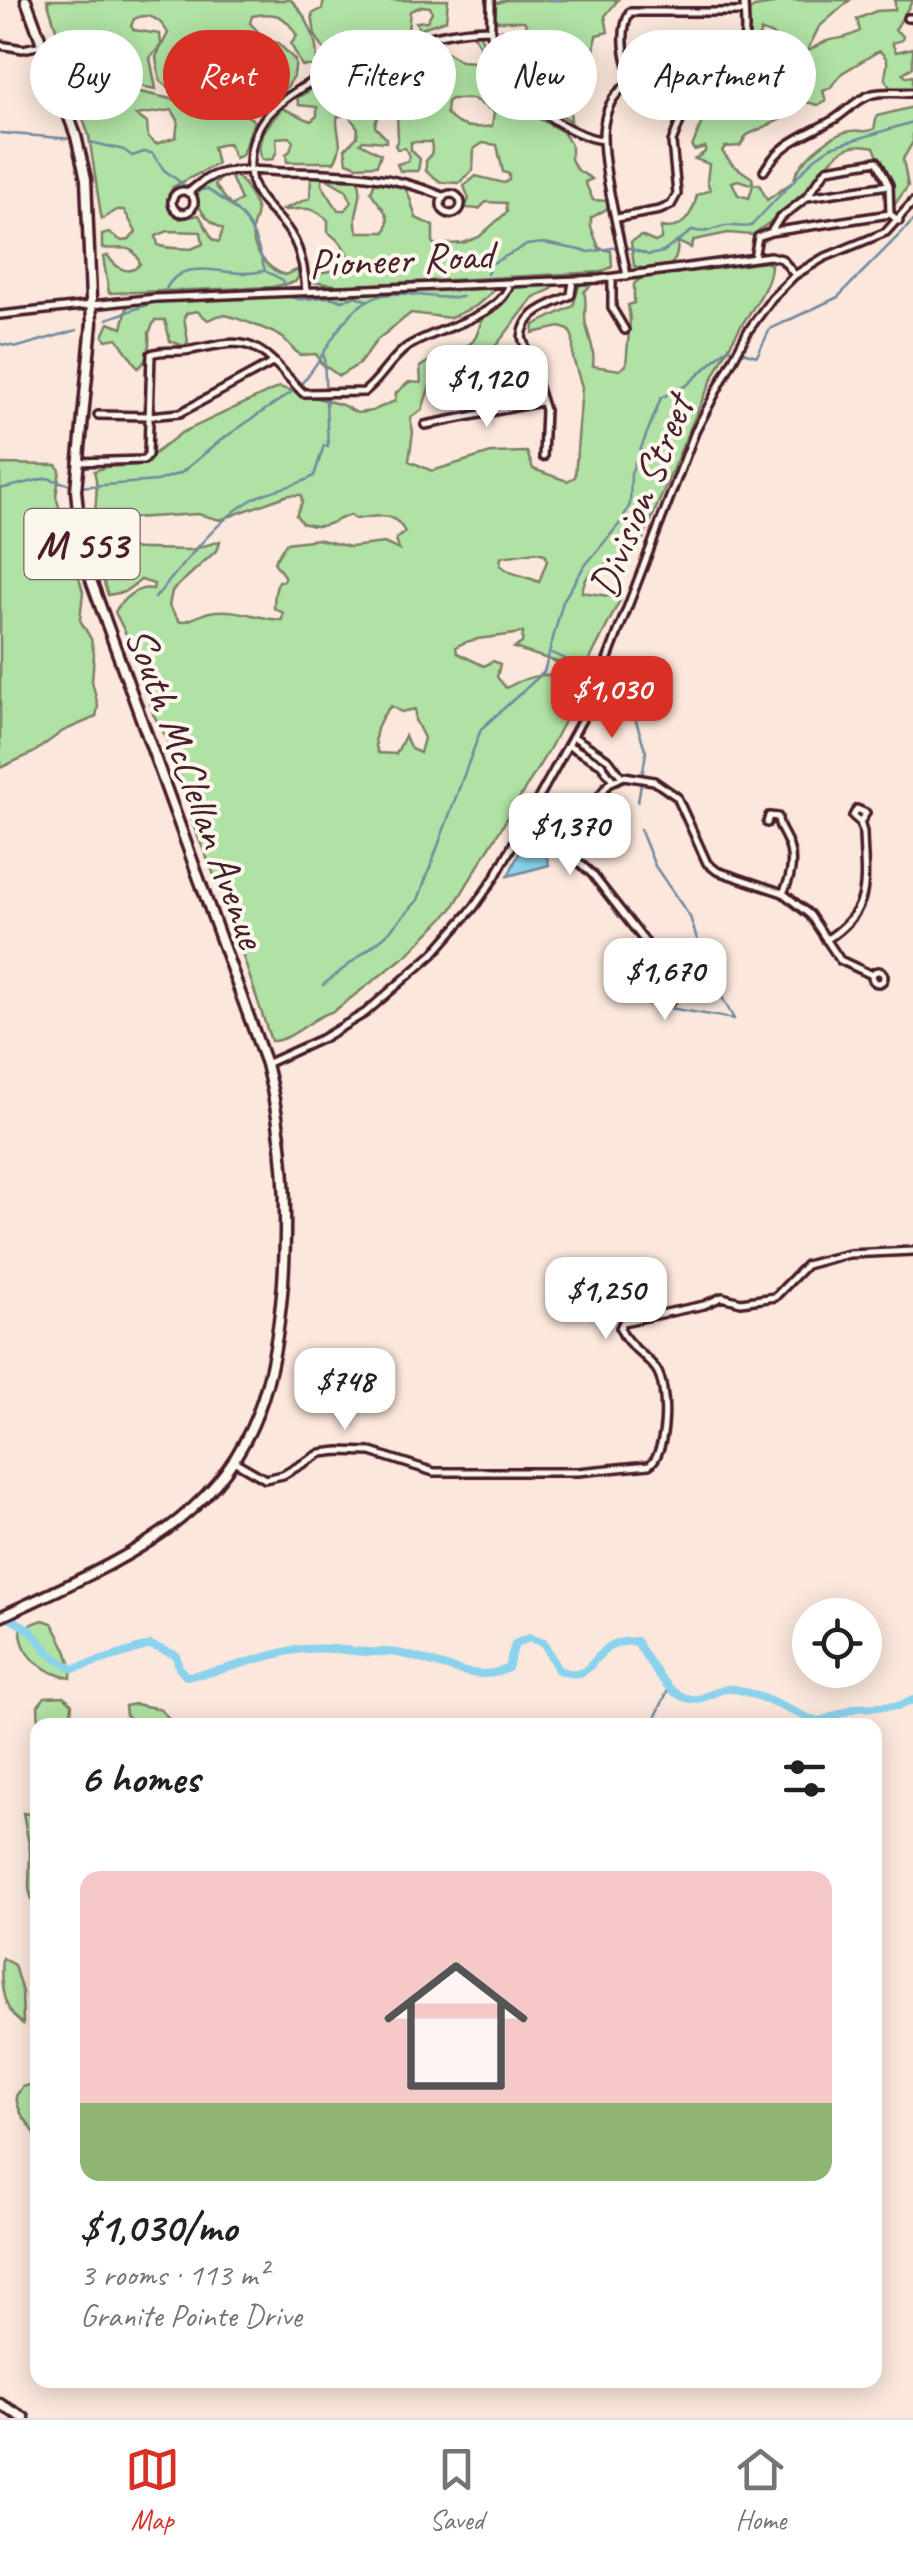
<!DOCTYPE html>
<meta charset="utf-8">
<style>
body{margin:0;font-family:Caveat,sans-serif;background:#f2f2f2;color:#202124;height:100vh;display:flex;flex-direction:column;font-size:38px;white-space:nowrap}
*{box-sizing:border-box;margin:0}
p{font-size:32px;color:#757577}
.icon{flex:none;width:55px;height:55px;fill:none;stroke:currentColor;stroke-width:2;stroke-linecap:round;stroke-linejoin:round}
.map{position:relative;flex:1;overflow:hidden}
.panel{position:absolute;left:30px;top:1718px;width:852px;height:670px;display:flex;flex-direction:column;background:#fff;border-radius:20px;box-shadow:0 5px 25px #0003}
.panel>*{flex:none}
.hud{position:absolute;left:30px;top:30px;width:855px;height:90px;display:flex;gap:20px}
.tools{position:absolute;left:792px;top:1598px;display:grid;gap:20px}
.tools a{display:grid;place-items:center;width:90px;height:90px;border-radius:50%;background:#fff;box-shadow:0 5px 25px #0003;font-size:50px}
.price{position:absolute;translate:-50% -85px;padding:0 22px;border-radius:20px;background:#fff;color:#222;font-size:32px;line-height:65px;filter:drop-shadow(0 2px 5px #0008)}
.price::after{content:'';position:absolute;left:50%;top:60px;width:30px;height:22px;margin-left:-15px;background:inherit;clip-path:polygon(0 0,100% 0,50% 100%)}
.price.selected{background:#d93025;color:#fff}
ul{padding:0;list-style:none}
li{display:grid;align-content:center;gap:20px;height:530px;padding:0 50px}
li span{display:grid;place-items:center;height:310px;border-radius:20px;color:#555}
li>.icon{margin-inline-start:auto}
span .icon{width:180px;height:180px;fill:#fffc;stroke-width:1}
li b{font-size:42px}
h2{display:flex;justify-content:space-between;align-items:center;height:120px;padding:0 50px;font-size:42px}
.chip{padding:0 35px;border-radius:45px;background:#fff;box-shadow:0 5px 25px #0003;font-size:35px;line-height:90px}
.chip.selected{background:#d93025;color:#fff}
.tabs{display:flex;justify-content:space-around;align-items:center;height:140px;border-top:2px solid #e0e0e0;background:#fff;font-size:28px;color:#757577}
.tabs a{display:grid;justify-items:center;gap:5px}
.tabs .selected{color:#d93025}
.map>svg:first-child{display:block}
.green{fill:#afe2a3;stroke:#7c8067;stroke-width:2.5;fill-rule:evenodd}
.water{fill:#8bd2ed;stroke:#718a9f;stroke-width:2.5}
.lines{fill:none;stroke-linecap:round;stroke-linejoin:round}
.stream{stroke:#718a9f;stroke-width:2.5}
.river{stroke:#8bd2ed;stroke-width:8}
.minor-casing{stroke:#4a1f2b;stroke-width:12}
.major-casing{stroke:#4a1f2b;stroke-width:15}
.minor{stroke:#fbf7ec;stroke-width:5}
.major{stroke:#fbf7ec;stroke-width:8}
.labels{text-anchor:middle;stroke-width:8;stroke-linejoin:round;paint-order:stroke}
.shield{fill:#fbf7ec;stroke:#7f6065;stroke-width:2.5}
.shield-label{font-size:40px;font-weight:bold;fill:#4a1f2b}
.street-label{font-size:42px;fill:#4a1f2b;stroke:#fbf7ec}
</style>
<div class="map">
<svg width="913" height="2418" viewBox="0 0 913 2418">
<rect width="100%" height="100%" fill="#fbe7db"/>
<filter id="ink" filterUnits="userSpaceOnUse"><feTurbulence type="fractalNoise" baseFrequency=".01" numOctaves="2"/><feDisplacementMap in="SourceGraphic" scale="20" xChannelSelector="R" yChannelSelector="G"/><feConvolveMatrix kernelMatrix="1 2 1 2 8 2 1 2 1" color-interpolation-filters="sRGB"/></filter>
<g filter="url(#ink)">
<path class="green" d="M47 0H291C307 16 320 42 316 66H302L291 44 297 36C286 15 275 11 252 16L250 23 267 41 278 43 295 60C298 84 277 99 255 106 240 110 219 101 205 99L198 93 206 86 250 85 252 74 249 63C228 55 223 81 201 82L200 72 187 62 182 66V88L173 90 160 81 156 57 168 33C161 20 149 11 134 19L131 26 134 30 160 34 161 45 150 58 156 89 77 76 70 73Z
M324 0H448L446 20 419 29 416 22 427 21 432 12 430 7 422 6 410 11 408 31 364 45 324 50 315 35 312 14 322 9Z
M506 0H618L605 16 608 32 596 35 593 60 595 68 584 79 580 94 584 101 570 107 571 121C538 103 497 72 499 31L502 29 516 42 522 43 526 24 524 21H495L494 4Z
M776 0H850L819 27 807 51C791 53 778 33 761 31L756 43 761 50 759 56 744 57 749 39 747 13 754 7 773 4Z
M895 0H913L895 30 903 36 902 40 892 43 896 52 913 48V67L903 73 906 77 913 76V87L890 88 885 78C886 66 892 60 879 51L842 73 830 88 823 91 826 101 818 105 806 102 784 118 747 135 740 146 725 147 722 151 732 164 752 178 753 182 750 184 738 180 732 182 738 195 749 198 753 185 759 184 767 200 794 181C796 163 831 133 851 131 861 129 864 134 874 129L877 116 913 107V142L903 159 908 186 895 204 891 201V188L874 147C834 136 826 175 801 195 786 209 769 224 752 235L728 233 694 240 691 248 678 242C677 247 678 254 675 259 669 272 644 270 634 266L631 242 641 236 655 242 661 239V227C682 232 693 214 697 195L710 190 707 181 709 164 695 159 705 152V147L694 150 692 147 703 119 692 117 686 101 689 84 693 87 694 98H706L710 107 714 101 738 98 747 86 754 90C768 89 776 79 787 73L788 60C804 56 815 45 827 41 842 37 843 40 860 31L857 19 876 11 895 10Z
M479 32 498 80 536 117 563 132 571 145V159L576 169 592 179 585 182 593 200 607 201 608 208 591 218V227L599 248 611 251 612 267 601 272 342 286 312 282V274L342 269 349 256 341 243 328 232V220C308 203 303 210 282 210L310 198 311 177 322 175V185L338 210H345L352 202 346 190 327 179 358 180C366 198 350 215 358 232H385C394 213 379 207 371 192L375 181C411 180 407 192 416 218L433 226V243L435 245 463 243 479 237 507 212 506 203 486 202 479 209 465 208 469 199 464 186 476 176 504 183 509 180V174L503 172 497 145 483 143 474 149 473 170 459 183 441 182 426 171V161C432 155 433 151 431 142H411V150L420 159 418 171H400L397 164 408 161 409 156 405 148 397 149 395 145 398 140 397 112C385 109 375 115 375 127L386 138V142L363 140 360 143 381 154 377 165 357 166 347 162 345 149 357 137 358 128 348 115 338 116 337 120C337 137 345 144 334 162H287L286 154 290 151 293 141 289 137 276 138 277 151 273 159 262 160C253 139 269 124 282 108L311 121 317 116V107L299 105 297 98 343 71 351 77 359 99 376 95V88L369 84 360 68 362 64 397 51 402 50 404 53 394 70 398 80 409 77C414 65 406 57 410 45L418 43 421 47 418 69 423 76 436 72 438 66 431 54 440 48 461 61 474 62 479 59V44L472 33ZM451 99H473L494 112 492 126C473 129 458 128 446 113L447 102Z
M81 79 248 116 254 121 242 155 235 158 228 143 213 147 217 164 173 187 167 199 180 219 199 215 213 240 219 242 223 229C199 216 183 191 217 176L220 179 215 185 231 206 241 200 231 177 234 175C242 178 253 198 256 208 259 216 252 223 252 232 253 251 267 269 285 275L297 270 299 276 295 282 272 287 109 293 103 257 108 256C116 268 129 277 140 264 134 241 119 251 102 248V235L109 233 122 241 129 240 136 232 124 210H117L102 219 101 215 89 136 73 90V86ZM172 110 178 120 176 137 156 144 148 137 147 123 136 115ZM168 231 201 232 203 244 191 249C179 247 169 250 158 245L156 236Z
M765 262 771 264C771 286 753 307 741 326 699 395 674 472 640 545L632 555H624C606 567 586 565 582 592L621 598 584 671 514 648 522 643 523 632C503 638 471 636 456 647L457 653 484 666 493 661 500 664 497 677 506 688C532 673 550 673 580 677L584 683 550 748 452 909 408 954 334 1011C310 1017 295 1040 271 1041L223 896 193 825 190 804 165 735 153 714 141 664 115 612C123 598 137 586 153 589L154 584 141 580 124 592 108 595 99 567 101 551 106 548 191 550 220 541 218 549 172 591 169 606 180 622C192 621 200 614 210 612 235 607 258 619 282 620L283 613 274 608C274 600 275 588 279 581H284V576L274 562 286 543 318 539 350 547 384 543 399 550 396 539 405 532C393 509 376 517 355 519L350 515C332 521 325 531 302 523L296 515 302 502 301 495H288L220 520 198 514 133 518 127 535 118 530 104 534 98 531C91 504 101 494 94 471L106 467 140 465 181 433 279 387 342 405 357 413 372 411 395 401 396 393 409 382 421 383 420 367C436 355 456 353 471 343 480 336 478 323 485 315 494 304 503 303 513 288L552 283V289L534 297 494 348 430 385 422 410 410 418 413 432 409 461 432 471 491 453 527 452 533 469 567 481 575 477 582 387 573 358V338L569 330 560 327 533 333 534 325 573 306 579 286 588 281 591 285 584 292C588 304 583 313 586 325 590 340 595 351 593 366L620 370 626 365 630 320 628 305 634 303V284L641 278ZM536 552 545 554 547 561 539 582C524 575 512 576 500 565L501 557ZM391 706 401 712 415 709V720L424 738 420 753 411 749 405 736 396 754 378 753C371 736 379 718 391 706Z
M498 287 476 306 450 318 411 313 377 340 359 364 339 376 321 363 316 354 300 355C293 350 289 343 283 338 275 332 231 315 223 315 218 315 212 318 208 320L197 311 187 313 184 317 188 342 184 346 170 341 165 320H155L149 333C150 344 149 361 138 368L117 338 106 340 103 336 109 323 122 328 128 304 148 301Z
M0 464 56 465 60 470 56 496 83 592 80 620 91 639 94 654 92 681 98 706 96 717 63 731 33 753 0 768Z
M43 1620 52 1623C61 1640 73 1658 71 1678 46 1674 20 1656 21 1628Z
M64 1696 72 1704 70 1725H39L38 1706 45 1697Z
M135 1704 160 1709 175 1725H135L126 1715 125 1706Z
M23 1813 29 1814 37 1826V1917L29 1889 30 1850Z
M2 1958 14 1965 22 1992 23 2024C1 2011 0 1981 2 1958Z
M37 2049V2139C31 2121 19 2120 16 2096L22 2087 33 2084Z"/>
<path class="water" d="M532 826 539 829 549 865 508 876Z"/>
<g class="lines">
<path class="stream" d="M552 0H561
M0 133 73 139
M90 142 124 150 132 156 144 152 152 153 164 170 188 188
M192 192 207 189C247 214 253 226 265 271L283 280 288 296C304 305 321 291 342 301L356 296 368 301
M487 274 491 264 527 245 544 243 590 252 623 246 649 255 663 252 693 230C709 235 712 227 726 226 735 225 742 228 751 226L815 158 831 147 913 122
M163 296C180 249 226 281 263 271
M107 319 155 302
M0 344 18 347 77 330
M299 386C326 360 342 302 383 295 411 290 436 301 462 297
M0 489 47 478 78 487 157 481 181 473 221 440 296 389
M155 598C182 566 218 517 255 498 274 488 296 487 314 476L324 445 328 447 324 356
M552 653 612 680 634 715 646 752 638 802
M323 985 385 936 418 900 481 729 544 672 563 601 583 568 621 522 630 504 631 473 661 398 687 385 728 348 757 356 770 329 838 297 913 221
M611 998 734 1019 707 970 690 917 655 866 640 829
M652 1725 669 1688"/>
<path class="river" d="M0 1613 29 1629 51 1655 73 1669 150 1645 176 1655 179 1668 186 1676C222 1673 254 1658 290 1651 317 1646 340 1650 366 1652 377 1653 387 1651 397 1653 432 1658 475 1686 508 1668L515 1644 529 1638 544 1643 558 1670C593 1683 588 1658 612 1645 619 1641 628 1642 636 1641 651 1662 671 1707 702 1698 716 1693 722 1686 739 1690 766 1697 792 1712 818 1722L856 1708 898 1706 913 1700"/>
<defs>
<path id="minor" d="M491 0C491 21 489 43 497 63 509 93 571 138 603 140
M907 18H913
M0 45 23 49 42 45
M635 81C624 63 619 31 630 12H744
M764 171C781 142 804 136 833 120 846 112 858 98 873 94 885 91 900 93 913 93
M172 202a11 11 0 1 1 22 0a11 11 0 1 1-22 0Z
M188 193C198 184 208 176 221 173 240 168 263 171 283 172 342 173 388 173 443 196
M441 204a10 10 0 1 1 20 0a10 10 0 1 1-20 0Z
M807 197 889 185
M617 218 660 210 671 205 677 194 672 142 684 111 685 76
M771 232 779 219 806 198 827 169 877 161 889 185 890 214 899 221
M754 258 758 237 771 232 890 214
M627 276C621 242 598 154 604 124 618 41 713 105 740 53 748 38 744 17 744 0
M612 278V308L625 330
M306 292C305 272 301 250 290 233 277 212 256 203 251 177 247 155 254 128 270 112 313 68 431 28 491 29
M0 315 156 298 600 279 770 256 782 259 795 275
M98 415 149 416 180 413 274 362 303 393 364 392C381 379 390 359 407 347 435 328 501 318 510 283
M425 425 541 402
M543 457 545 410 522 337C525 310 550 306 571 295L573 281
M77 462 144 460 148 455 151 354C164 349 177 353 191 350 225 344 246 334 274 362
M574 737 609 760 621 776
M568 745 601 764 612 779
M767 823 769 816 778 817C778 828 783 831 787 841 795 859 792 876 783 893
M826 940C874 909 864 883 863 832L860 822 853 816 857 809 866 813 860 822
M872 977a6 6 0 1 1 12 0a6 6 0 1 1-12 0Z
M663 992 646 943 592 874 575 859 574 843 591 807 609 783 624 776 654 781 677 797 707 863 717 871 783 893 810 915 840 960 872 975
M658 1002V996L663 992 669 994 671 1001
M266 1064 323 1038 365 1013 433 954 474 907 495 877 590 705 695 432 748 331 772 298 795 275 823 258 886 232 913 202
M234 1461 265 1479 283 1475 321 1453 339 1451 371 1452 434 1472H578L649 1465C668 1453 669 1387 656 1369 645 1354 626 1345 620 1328L623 1322 704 1305 722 1297 741 1302 775 1297 806 1265 828 1259 849 1254 913 1251"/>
<path id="major" d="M0 1617C59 1589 130 1560 180 1519 258 1456 275 1377 283 1283 288 1207 285 1137 266 1064L92 583 81 542 76 490 92 323 86 179 76 136 26 0
M0 2404 24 2418"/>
</defs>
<use href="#minor" class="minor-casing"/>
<use href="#major" class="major-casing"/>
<use href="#minor" class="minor"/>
<use href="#major" class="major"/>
</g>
</g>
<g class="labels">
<rect class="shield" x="24.5" y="509" width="115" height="70" rx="8"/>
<g class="shield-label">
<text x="82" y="558">M 553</text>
</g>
<g class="street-label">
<text transform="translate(401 258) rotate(-3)" y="15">Pioneer Road</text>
<text transform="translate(640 496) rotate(-68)" y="15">Division Street</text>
<text transform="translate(197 787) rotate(70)" y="15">South McClellan Avenue</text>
</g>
</g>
</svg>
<div class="tools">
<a><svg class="icon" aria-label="locate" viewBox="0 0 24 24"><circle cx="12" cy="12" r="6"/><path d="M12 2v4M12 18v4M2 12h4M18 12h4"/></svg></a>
</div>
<b class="price" style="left:487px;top:430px">$1,120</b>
<b class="price selected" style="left:612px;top:741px">$1,030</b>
<b class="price" style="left:570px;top:878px">$1,370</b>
<b class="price" style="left:665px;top:1023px">$1,670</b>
<b class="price" style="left:606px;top:1342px">$1,250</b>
<b class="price" style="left:345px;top:1433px">$748</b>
<div class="hud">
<a class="chip">Buy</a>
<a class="chip selected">Rent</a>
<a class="chip">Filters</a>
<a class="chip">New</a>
<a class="chip">Apartment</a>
</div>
<section class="panel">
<h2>6 homes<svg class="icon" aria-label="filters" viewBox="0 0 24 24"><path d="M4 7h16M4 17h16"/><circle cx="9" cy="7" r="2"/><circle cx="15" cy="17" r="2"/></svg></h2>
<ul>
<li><span style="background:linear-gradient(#f6c9c9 75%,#8fb573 0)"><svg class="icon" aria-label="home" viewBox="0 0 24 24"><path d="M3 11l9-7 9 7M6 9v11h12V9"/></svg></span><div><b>$1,030/mo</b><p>3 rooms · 113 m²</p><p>Granite Pointe Drive</p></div></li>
</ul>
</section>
</div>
<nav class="tabs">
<a class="selected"><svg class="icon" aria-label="map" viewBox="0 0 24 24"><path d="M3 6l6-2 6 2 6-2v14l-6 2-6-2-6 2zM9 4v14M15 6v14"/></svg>Map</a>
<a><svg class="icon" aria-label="saved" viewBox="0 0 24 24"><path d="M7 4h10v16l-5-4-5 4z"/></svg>Saved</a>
<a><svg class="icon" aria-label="home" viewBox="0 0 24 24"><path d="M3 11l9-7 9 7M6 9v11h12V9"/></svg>Home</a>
</nav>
